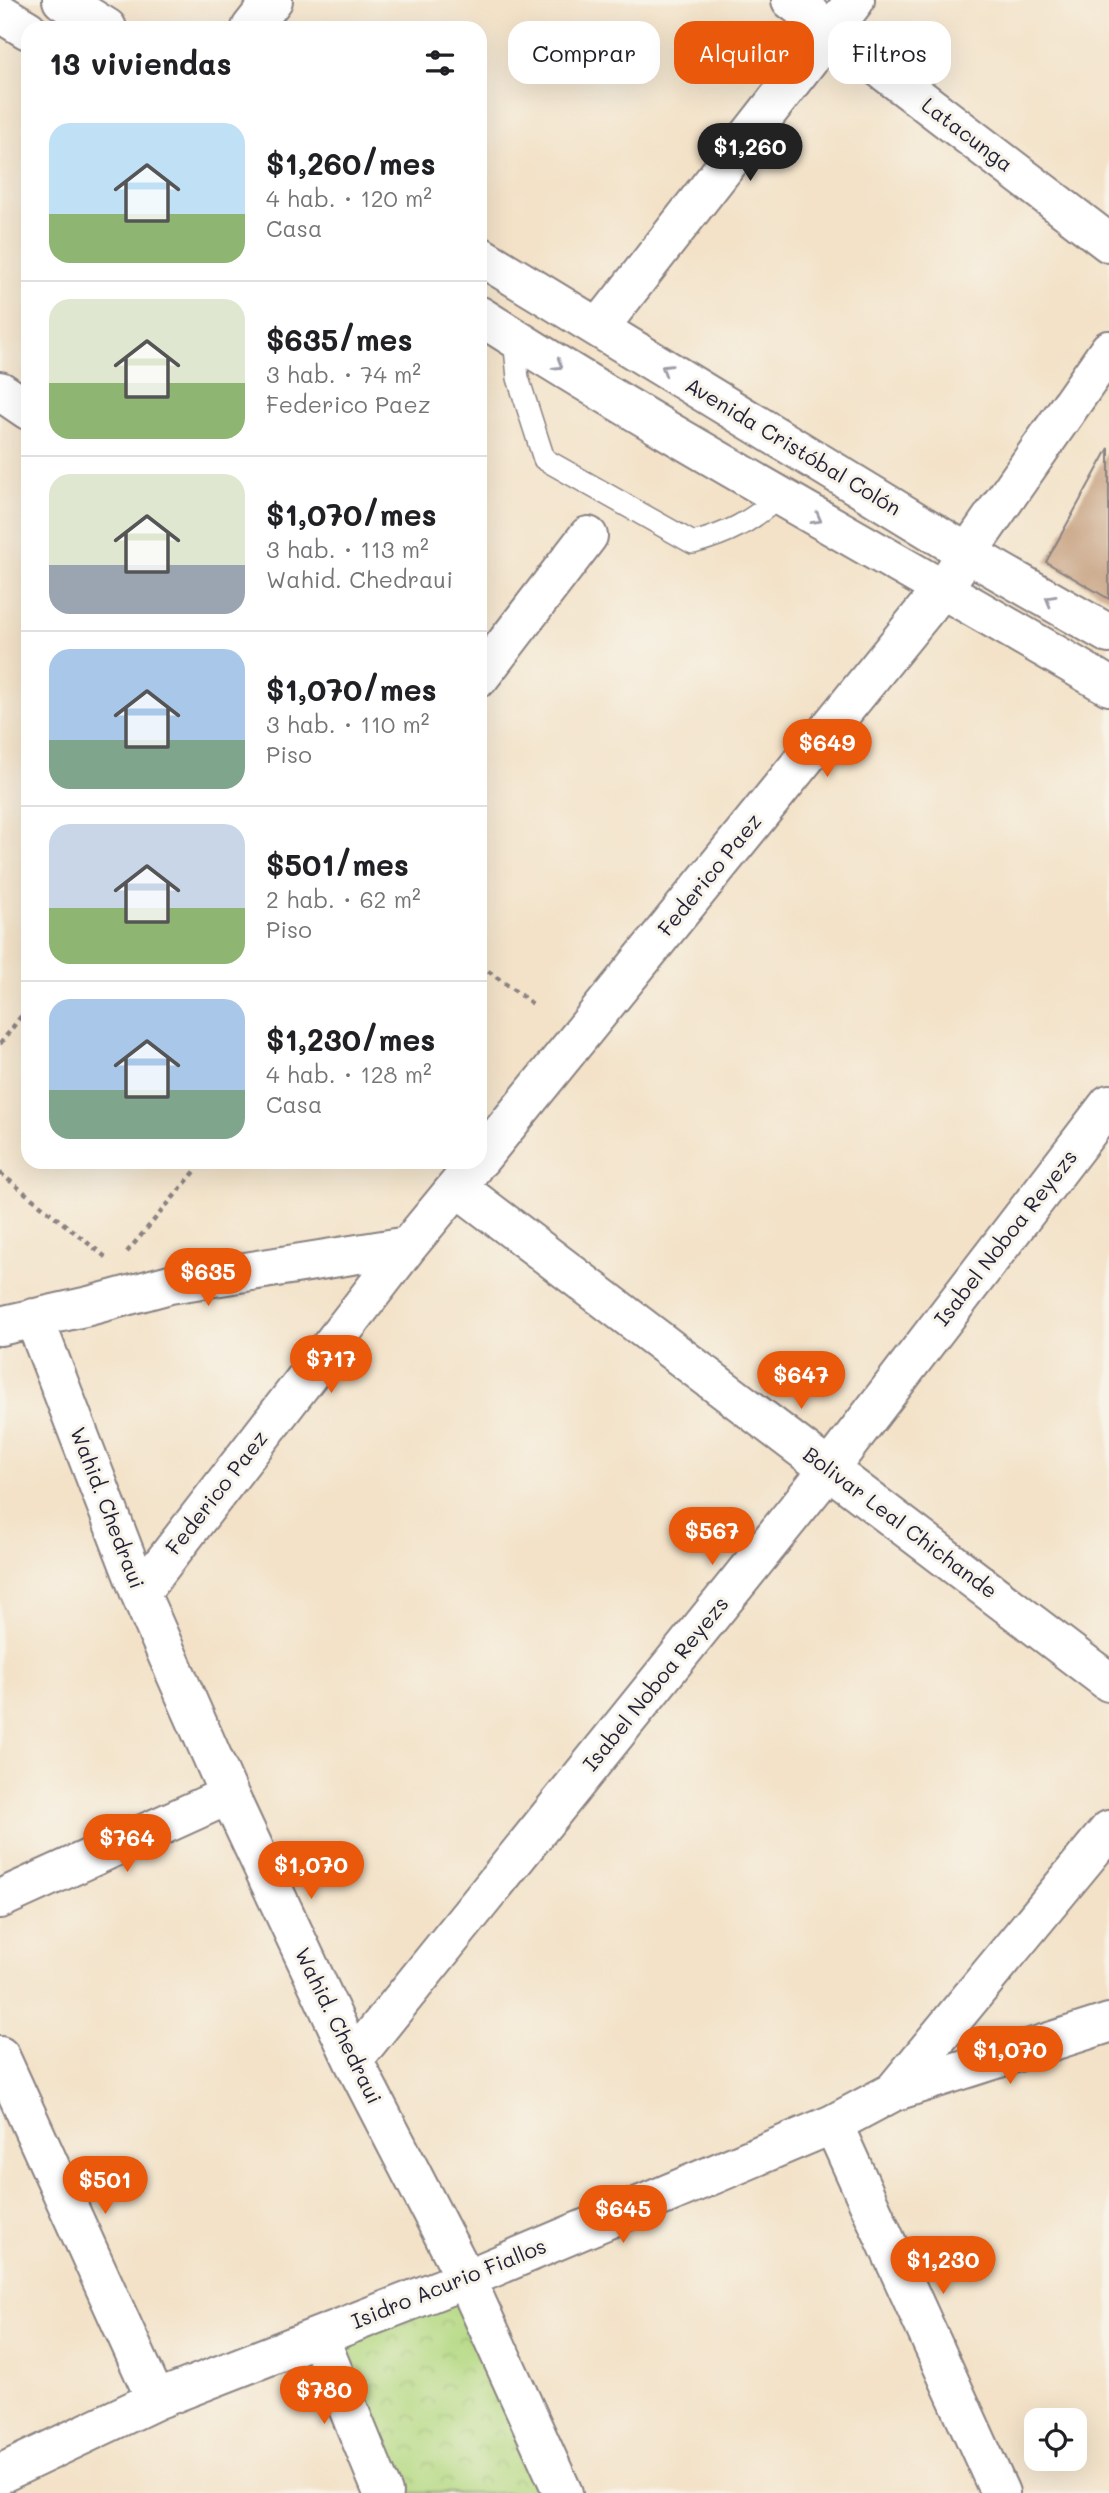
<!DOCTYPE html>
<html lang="es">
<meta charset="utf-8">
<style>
body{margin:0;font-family:Mali,sans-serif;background:#f6f6f6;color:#202124;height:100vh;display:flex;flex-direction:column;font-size:26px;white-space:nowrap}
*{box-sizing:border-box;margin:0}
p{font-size:23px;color:#757577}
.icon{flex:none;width:38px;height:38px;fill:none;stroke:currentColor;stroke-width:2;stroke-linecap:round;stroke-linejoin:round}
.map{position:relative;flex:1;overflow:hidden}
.sheet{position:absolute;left:21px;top:21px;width:466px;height:1148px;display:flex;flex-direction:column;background:#fff;border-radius:21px;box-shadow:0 7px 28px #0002}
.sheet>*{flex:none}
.top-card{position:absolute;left:508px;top:21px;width:495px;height:63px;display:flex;gap:14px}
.fabs{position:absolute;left:1024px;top:2408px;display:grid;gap:14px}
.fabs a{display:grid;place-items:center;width:63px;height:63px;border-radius:14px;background:#fff;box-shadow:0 7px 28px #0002;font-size:35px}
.price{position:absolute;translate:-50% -60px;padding:0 16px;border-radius:24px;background:#ea580c;color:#fff;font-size:23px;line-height:46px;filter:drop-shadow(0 2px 4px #0008)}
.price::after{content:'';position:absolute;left:50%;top:42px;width:21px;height:16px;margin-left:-10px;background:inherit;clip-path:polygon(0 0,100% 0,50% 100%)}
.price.current{background:#222;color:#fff}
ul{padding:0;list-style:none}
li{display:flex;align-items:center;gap:21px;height:175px;padding:0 28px}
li+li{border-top:2px solid #e0e0e0}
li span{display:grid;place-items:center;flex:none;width:196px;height:140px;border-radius:21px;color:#555}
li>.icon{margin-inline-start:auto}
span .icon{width:84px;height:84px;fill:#fffc;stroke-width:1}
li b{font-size:30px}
h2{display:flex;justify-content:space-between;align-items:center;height:84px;padding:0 28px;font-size:30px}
.pill{padding:0 24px;border-radius:21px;background:#fff;box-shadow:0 7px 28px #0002;font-size:24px;line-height:63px}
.pill.current{background:#ea580c;color:#fff}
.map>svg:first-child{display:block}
.park{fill:url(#park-crowns);stroke:#6b7e5e;stroke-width:2}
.building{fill:#c49d7b}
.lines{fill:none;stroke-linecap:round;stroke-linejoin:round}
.lane-casing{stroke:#8a8282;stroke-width:24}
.street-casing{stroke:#8a8282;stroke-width:42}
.primary-casing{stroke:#8a8282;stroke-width:42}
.path{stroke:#8a8282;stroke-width:4.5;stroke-dasharray:5 5;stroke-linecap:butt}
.lane{stroke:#fff;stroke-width:21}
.street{stroke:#fff;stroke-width:38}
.primary{stroke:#fff;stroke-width:38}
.oneway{stroke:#9c9ca7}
.labels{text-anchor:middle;stroke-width:6;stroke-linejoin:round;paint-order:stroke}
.street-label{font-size:21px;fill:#22223b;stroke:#f7f3e8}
</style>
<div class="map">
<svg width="1109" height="2493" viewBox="0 0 1109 2493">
<defs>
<pattern id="park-crowns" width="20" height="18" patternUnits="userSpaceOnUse" patternTransform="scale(1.75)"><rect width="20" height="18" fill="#b4d982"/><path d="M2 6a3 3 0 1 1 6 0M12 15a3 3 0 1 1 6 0" fill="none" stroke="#9aba71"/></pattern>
</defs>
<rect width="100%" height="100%" fill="#f7f3e8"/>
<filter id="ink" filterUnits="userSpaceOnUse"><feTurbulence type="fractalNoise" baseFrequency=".0143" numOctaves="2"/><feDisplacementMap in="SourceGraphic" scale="14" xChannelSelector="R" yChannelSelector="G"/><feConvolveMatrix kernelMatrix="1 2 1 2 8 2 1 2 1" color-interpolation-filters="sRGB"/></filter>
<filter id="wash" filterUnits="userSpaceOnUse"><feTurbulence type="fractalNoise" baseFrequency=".00686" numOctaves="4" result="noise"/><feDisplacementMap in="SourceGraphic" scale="28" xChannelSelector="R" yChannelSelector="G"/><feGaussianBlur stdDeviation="1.57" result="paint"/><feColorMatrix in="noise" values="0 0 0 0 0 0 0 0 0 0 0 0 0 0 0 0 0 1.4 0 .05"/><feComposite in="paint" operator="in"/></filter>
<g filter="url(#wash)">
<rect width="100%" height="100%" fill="#f3e2c8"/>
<path class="park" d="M466 2279 562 2493H384L319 2337Z"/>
<g id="blocks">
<path class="building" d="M1109 448V599L1046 562Z"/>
</g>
</g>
<g filter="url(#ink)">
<use href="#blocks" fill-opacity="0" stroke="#8a8282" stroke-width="2"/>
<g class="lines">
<defs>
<path id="lane" d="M514 338 518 378 544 459 693 543C730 533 750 522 779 497"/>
<path id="street" d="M791 0 1109 243
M251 28 273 0
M599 328 855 0
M0 391 28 410
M480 677 588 536
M480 1159 943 588 1109 350
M457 1187 1109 1682
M34 1318 140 1593 229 1795 353 2060 466 2279 563 2493
M0 1326 89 1306 170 1284 408 1246
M140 1593 408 1246 473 1167
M0 1899 229 1795
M0 2056 156 2400
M353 2060 829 1469 1109 1104
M893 2092 1109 2023
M833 2124 1000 2493
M319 2337 383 2493
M0 2474 156 2400 466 2279 833 2124 893 2092 1109 1830"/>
<path id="primary" d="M62 0 107 28
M0 13 28 30
M480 256 969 554 1109 634
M480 316C685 447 900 562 1109 686"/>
</defs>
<use href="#lane" class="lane-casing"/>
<use href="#street" class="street-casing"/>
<use href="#primary" class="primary-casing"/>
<path class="path" d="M480 965 534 1005
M0 1044 28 1007
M0 1173 108 1259
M127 1252 203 1162"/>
<use href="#lane" class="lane"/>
<use href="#street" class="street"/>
<use href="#primary" class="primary"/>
</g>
<defs><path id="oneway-chevron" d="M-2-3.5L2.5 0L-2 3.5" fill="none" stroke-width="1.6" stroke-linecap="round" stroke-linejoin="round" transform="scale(1.75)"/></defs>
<g class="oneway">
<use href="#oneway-chevron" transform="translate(558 365) rotate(31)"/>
<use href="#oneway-chevron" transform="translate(666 369) rotate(-149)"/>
<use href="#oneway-chevron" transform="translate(817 519) rotate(29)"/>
<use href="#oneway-chevron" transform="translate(1050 600) rotate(-150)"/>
</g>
</g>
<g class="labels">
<g class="street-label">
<text transform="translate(967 135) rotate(37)" y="7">Latacunga</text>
<text transform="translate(793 447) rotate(31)" y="7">Avenida Cristóbal Colón</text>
<text transform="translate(710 875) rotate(-51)" y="7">Federico Paez</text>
<text transform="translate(1006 1238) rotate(-52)" y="7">Isabel Noboa Reyezs</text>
<text transform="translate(217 1493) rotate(-52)" y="7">Federico Paez</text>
<text transform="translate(107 1508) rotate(69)" y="7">Wahid. Chedraui</text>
<text transform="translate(900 1523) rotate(37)" y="7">Bolivar Leal Chichande</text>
<text transform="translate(656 1684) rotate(-51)" y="7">Isabel Noboa Reyezs</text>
<text transform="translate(338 2026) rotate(64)" y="7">Wahid. Chedraui</text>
<text transform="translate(449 2284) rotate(-22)" y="7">Isidro Acurio Fiallos</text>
</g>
</g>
</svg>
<div class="fabs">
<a><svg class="icon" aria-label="locate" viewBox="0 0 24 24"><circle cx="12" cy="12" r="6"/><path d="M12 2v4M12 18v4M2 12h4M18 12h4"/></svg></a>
</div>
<b class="price current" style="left:750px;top:183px">$1,260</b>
<b class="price" style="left:827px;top:779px">$649</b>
<b class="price" style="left:208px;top:1308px">$635</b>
<b class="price" style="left:331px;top:1395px">$717</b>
<b class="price" style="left:801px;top:1411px">$647</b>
<b class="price" style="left:712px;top:1567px">$567</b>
<b class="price" style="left:127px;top:1874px">$764</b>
<b class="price" style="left:311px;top:1901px">$1,070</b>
<b class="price" style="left:1010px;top:2086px">$1,070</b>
<b class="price" style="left:105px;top:2216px">$501</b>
<b class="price" style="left:623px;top:2245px">$645</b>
<b class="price" style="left:943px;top:2296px">$1,230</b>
<b class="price" style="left:324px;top:2426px">$780</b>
<div class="top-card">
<a class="pill">Comprar</a>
<a class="pill current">Alquilar</a>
<a class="pill">Filtros</a>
</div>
<section class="sheet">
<h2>13 viviendas<svg class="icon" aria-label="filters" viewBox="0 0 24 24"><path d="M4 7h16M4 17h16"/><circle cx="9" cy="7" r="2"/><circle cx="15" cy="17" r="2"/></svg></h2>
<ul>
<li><span style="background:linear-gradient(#bfe0f5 65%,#8fb573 0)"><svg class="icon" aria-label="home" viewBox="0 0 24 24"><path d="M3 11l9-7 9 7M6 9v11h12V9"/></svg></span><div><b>$1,260/mes</b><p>4 hab. · 120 m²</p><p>Casa</p></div></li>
<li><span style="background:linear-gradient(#dfe7d0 60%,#8fb573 0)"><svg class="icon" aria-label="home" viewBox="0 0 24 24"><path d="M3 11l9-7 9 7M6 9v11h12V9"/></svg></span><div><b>$635/mes</b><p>3 hab. · 74 m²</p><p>Federico Paez</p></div></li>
<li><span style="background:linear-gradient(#dfe7d0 65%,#9aa5b1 0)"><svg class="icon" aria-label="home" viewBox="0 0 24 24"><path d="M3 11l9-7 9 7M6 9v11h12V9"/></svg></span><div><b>$1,070/mes</b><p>3 hab. · 113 m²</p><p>Wahid. Chedraui</p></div></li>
<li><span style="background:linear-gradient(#a9c7e8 65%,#7fa58c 0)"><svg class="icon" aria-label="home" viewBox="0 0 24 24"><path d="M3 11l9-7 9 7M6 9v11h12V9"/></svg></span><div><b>$1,070/mes</b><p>3 hab. · 110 m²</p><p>Piso</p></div></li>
<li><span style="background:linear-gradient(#c9d6e8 60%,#8fb573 0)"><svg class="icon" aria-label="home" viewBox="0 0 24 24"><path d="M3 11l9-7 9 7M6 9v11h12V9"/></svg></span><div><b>$501/mes</b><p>2 hab. · 62 m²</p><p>Piso</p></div></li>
<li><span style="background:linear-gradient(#a9c7e8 65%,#7fa58c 0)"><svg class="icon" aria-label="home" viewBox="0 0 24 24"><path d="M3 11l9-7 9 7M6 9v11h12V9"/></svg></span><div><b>$1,230/mes</b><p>4 hab. · 128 m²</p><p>Casa</p></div></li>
</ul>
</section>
</div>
